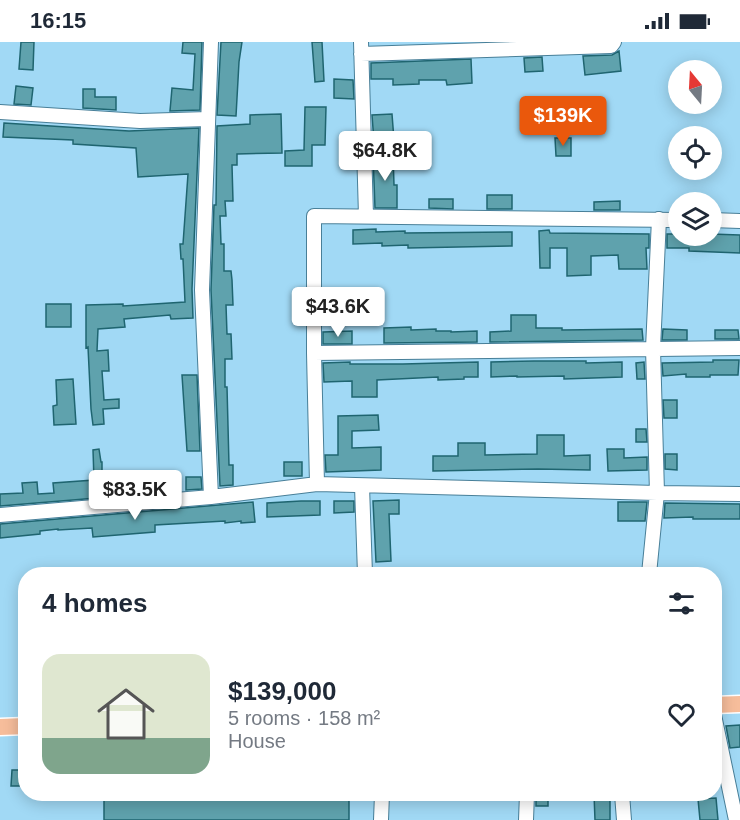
<!DOCTYPE html>
<meta charset="utf-8">
<style>
body{margin:0;font-family:Helvetica,sans-serif;background:#f6f6f7;color:#1f2937;height:100vh;display:flex;flex-direction:column;font-size:22px;white-space:nowrap}
*{box-sizing:border-box;margin:0}
p{font-size:20px;color:#747a83}
.icon{flex:none;width:33px;height:33px;fill:none;stroke:currentColor;stroke-width:2;stroke-linecap:round;stroke-linejoin:round}
.map{position:relative;flex:1;overflow:hidden}
.panel{position:absolute;left:18px;top:525px;width:704px;height:234px;display:flex;flex-direction:column;background:#fff;border-radius:24px;box-shadow:0 3px 15px #0003}
.panel>*{flex:none}
.needle{width:39px;rotate:342deg}
.tools{position:absolute;left:668px;top:18px;display:grid;gap:12px}
.tools a{display:grid;place-items:center;width:54px;height:54px;border-radius:50%;background:#fff;box-shadow:0 3px 15px #0003;font-size:30px}
.price{position:absolute;translate:-50% -51px;padding:0 14px;border-radius:6px;background:#fff;color:#222;font-size:20px;line-height:39px;filter:drop-shadow(0 2px 3px #0008)}
.price::after{content:'';position:absolute;left:50%;top:36px;width:18px;height:14px;margin-left:-9px;background:inherit;clip-path:polygon(0 0,100% 0,50% 100%)}
.price.current{background:#ea580c;color:#fff}
ul{padding:0;list-style:none}
li{display:flex;align-items:center;gap:18px;height:150px;padding:0 24px}
li span{display:grid;place-items:center;flex:none;width:168px;height:120px;border-radius:18px;color:#555}
li>.icon{margin-inline-start:auto}
span .icon{width:72px;height:72px;fill:#fffc;stroke-width:1}
li b{font-size:26px}
h2{display:flex;justify-content:space-between;align-items:center;height:72px;padding:0 24px;font-size:26px}
.status{display:flex;justify-content:space-between;align-items:center;height:42px;padding:0 30px;background:#fff;direction:ltr}
.status svg{height:16px;fill:currentColor}
.map>svg:first-child{display:block}
.building{fill:#5fa2ad;stroke:#1f6570;stroke-width:1.5}
.lines{fill:none;stroke-linecap:round;stroke-linejoin:round}
.minor-casing{stroke:#487f98;stroke-width:16}
.major-casing{stroke:#fff;stroke-width:19}
.minor{stroke:#fff;stroke-width:14}
.major{stroke:#f6bd9b;stroke-width:16}
</style>
<div class="status"><b>16:15</b><svg viewBox="0 0 49 12"><path d="M0 12V9h3v3zM5 12V6h3v6zM10 12V3h3v9zM15 12V0h3v12zM26 1h20v11H26zM47 4h2v5h-2z"/></svg></div>
<div class="map">
<svg width="740" height="778" viewBox="0 0 740 778">
<rect width="100%" height="100%" fill="#a1d9f5"/>
<path class="building" d="M21 0H34L33 28 19 27Z
M183 0H202L200 68 170 69 172 46 193 48 195 12 182 11Z
M221 0H242L239 20 236 74 217 73Z
M312 0H322L324 39 315 40Z
M619 9 621 29 585 33 583 14 612 13Z
M542 15 543 29 525 30 524 16Z
M471 17 472 41 447 43 446 38H419V42L393 43V37H371V21Z
M334 37 353 38 354 57 334 56Z
M16 44 33 46 31 63 14 62Z
M83 47H95V55H116V68L83 66Z
M305 65H326L325 103H312V124H285V109L304 108Z
M281 72 282 111 237 112V123H232L233 159H225L226 174H220L221 202H224V229H231L232 238 233 263H226L227 292H231L232 317H225V345H227L229 423H233V443L220 444 211 248 214 163H216L217 84 250 82V73Z
M392 72 394 98 374 100 372 73Z
M4 81 129 89 199 86 192 247 193 276 171 277 170 273 124 277 125 285 98 287 97 309 108 308 109 329H102L104 358 119 357V366L103 367 104 382 93 383 91 367 88 305 86 306V263L123 262V264L185 260 183 217H181L180 202H183L188 132 138 135 136 106 73 102V98L3 95Z
M555 96H571V114H556Z
M393 112 394 143H397V166H375L373 113Z
M487 153H512V167H487Z
M429 157H453V167L429 166Z
M620 159V168H594V160Z
M376 187V190L405 189V191L512 190V204L408 206V203L382 204V201L353 202V188Z
M549 188 550 191 649 192V206H646L647 227H619L618 213 591 214V233L567 234V206H550V226H540L539 189Z
M667 192H678V194H711V192L740 193V211L689 209V206H667Z
M46 262H71V285H46Z
M511 273H536V286H562V288L642 287 643 298 490 300V290L511 289Z
M411 285V288L436 287V289H451V290L477 289V300L384 301V286Z
M663 287 687 288V298H662Z
M715 288H738L739 297H715Z
M352 289V302H323V290Z
M713 318H739L738 333H710V335H686V332L663 334 662 321 713 320Z
M534 319H586V321L622 320V335L564 337V334L517 335V334L491 335V320Z
M350 320V322H403L478 320V335H464V337L438 338V335L377 338V355H352V339L324 340 323 321Z
M644 320 645 337H637L636 321Z
M182 333H197L200 409H187Z
M73 337 76 382 54 383 53 364 57 363 56 338Z
M663 358H677V376H664Z
M378 373 379 388 352 389V406L381 405V428L326 430 325 413H338V374Z
M636 387H646L647 400H636Z
M537 393H564V414L590 413V428L538 427 433 429V414H458V401H485V413L537 412Z
M99 407 101 420H102V438L155 432 157 451 0 464V452L23 451 22 441 37 440 38 452 54 451 53 441 94 438 93 408Z
M607 407H624V416L647 415V428L608 429Z
M665 412H677V428L665 427Z
M284 420H302V434H284Z
M186 435H201L202 447 186 448Z
M399 458V472H389L391 519 376 520 373 459Z
M301 459H320V473L267 475V461Z
M334 459H354V470L334 471Z
M253 460 255 480 241 481V479L225 481V479L155 483V490L93 495 92 486 58 488V487L40 489V492L0 496V482Z
M618 460H647L645 479H618Z
M665 461 740 462V477H693V475L664 476Z
M740 683V705L730 706 726 684Z
M12 728H26V744H11Z
M104 752H349V778H104Z
M536 752H548V764H536Z
M594 752H610V778H595Z
M716 756 718 778H700L698 757Z"/>
<g class="lines">
<defs>
<path id="minor" d="M211 0 202 248 211 455
M361 0 366 174
M361 12 611 4 614 0
M0 70 140 79 208 77
M711 178 740 179
M314 311 740 306
M317 442 314 311V174L678 178
M362 444 365 532
M0 473 211 455 317 442 657 451 740 452
M649 532 657 451 653 306 659 177
M714 673 736 778
M622 752 624 778
M381 778 382 752
M526 778 527 752"/>
<path id="major" d="M714 663 740 662
M0 685 26 684"/>
</defs>
<use href="#minor" class="minor-casing"/>
<use href="#major" class="major-casing"/>
<use href="#minor" class="minor"/>
<use href="#major" class="major"/>
</g>
</svg>
<div class="tools">
<a><svg class="needle" viewBox="-14 -14 28 28"><path d="M0-13l5 13h-10z" fill="#e53935"/><path d="M0 13l5-13h-10z" fill="#747a83"/></svg></a>
<a><svg class="icon" aria-label="locate" viewBox="0 0 24 24"><circle cx="12" cy="12" r="6"/><path d="M12 2v4M12 18v4M2 12h4M18 12h4"/></svg></a>
<a><svg class="icon" aria-label="layers" viewBox="0 0 24 24"><path d="M12 4l9 5-9 5-9-5zM3 14l9 5 9-5"/></svg></a>
</div>
<b class="price current" style="left:563px;top:105px">$139K</b>
<b class="price" style="left:385px;top:140px">$64.8K</b>
<b class="price" style="left:338px;top:296px">$43.6K</b>
<b class="price" style="left:135px;top:479px">$83.5K</b>
<section class="panel">
<h2>4 homes<svg class="icon" aria-label="filters" viewBox="0 0 24 24"><path d="M4 7h16M4 17h16"/><circle cx="9" cy="7" r="2"/><circle cx="15" cy="17" r="2"/></svg></h2>
<ul>
<li><span style="background:linear-gradient(#dfe7d0 70%,#7fa58c 0)"><svg class="icon" aria-label="home" viewBox="0 0 24 24"><path d="M3 11l9-7 9 7M6 9v11h12V9"/></svg></span><div><b>$139,000</b><p>5 rooms · 158 m²</p><p>House</p></div><svg class="icon" aria-label="heart" viewBox="0 0 24 24"><path d="M12 20l-8-8c-3-5 5-10 8-4 3-6 11-1 8 4z"/></svg></li>
</ul>
</section>
</div>
